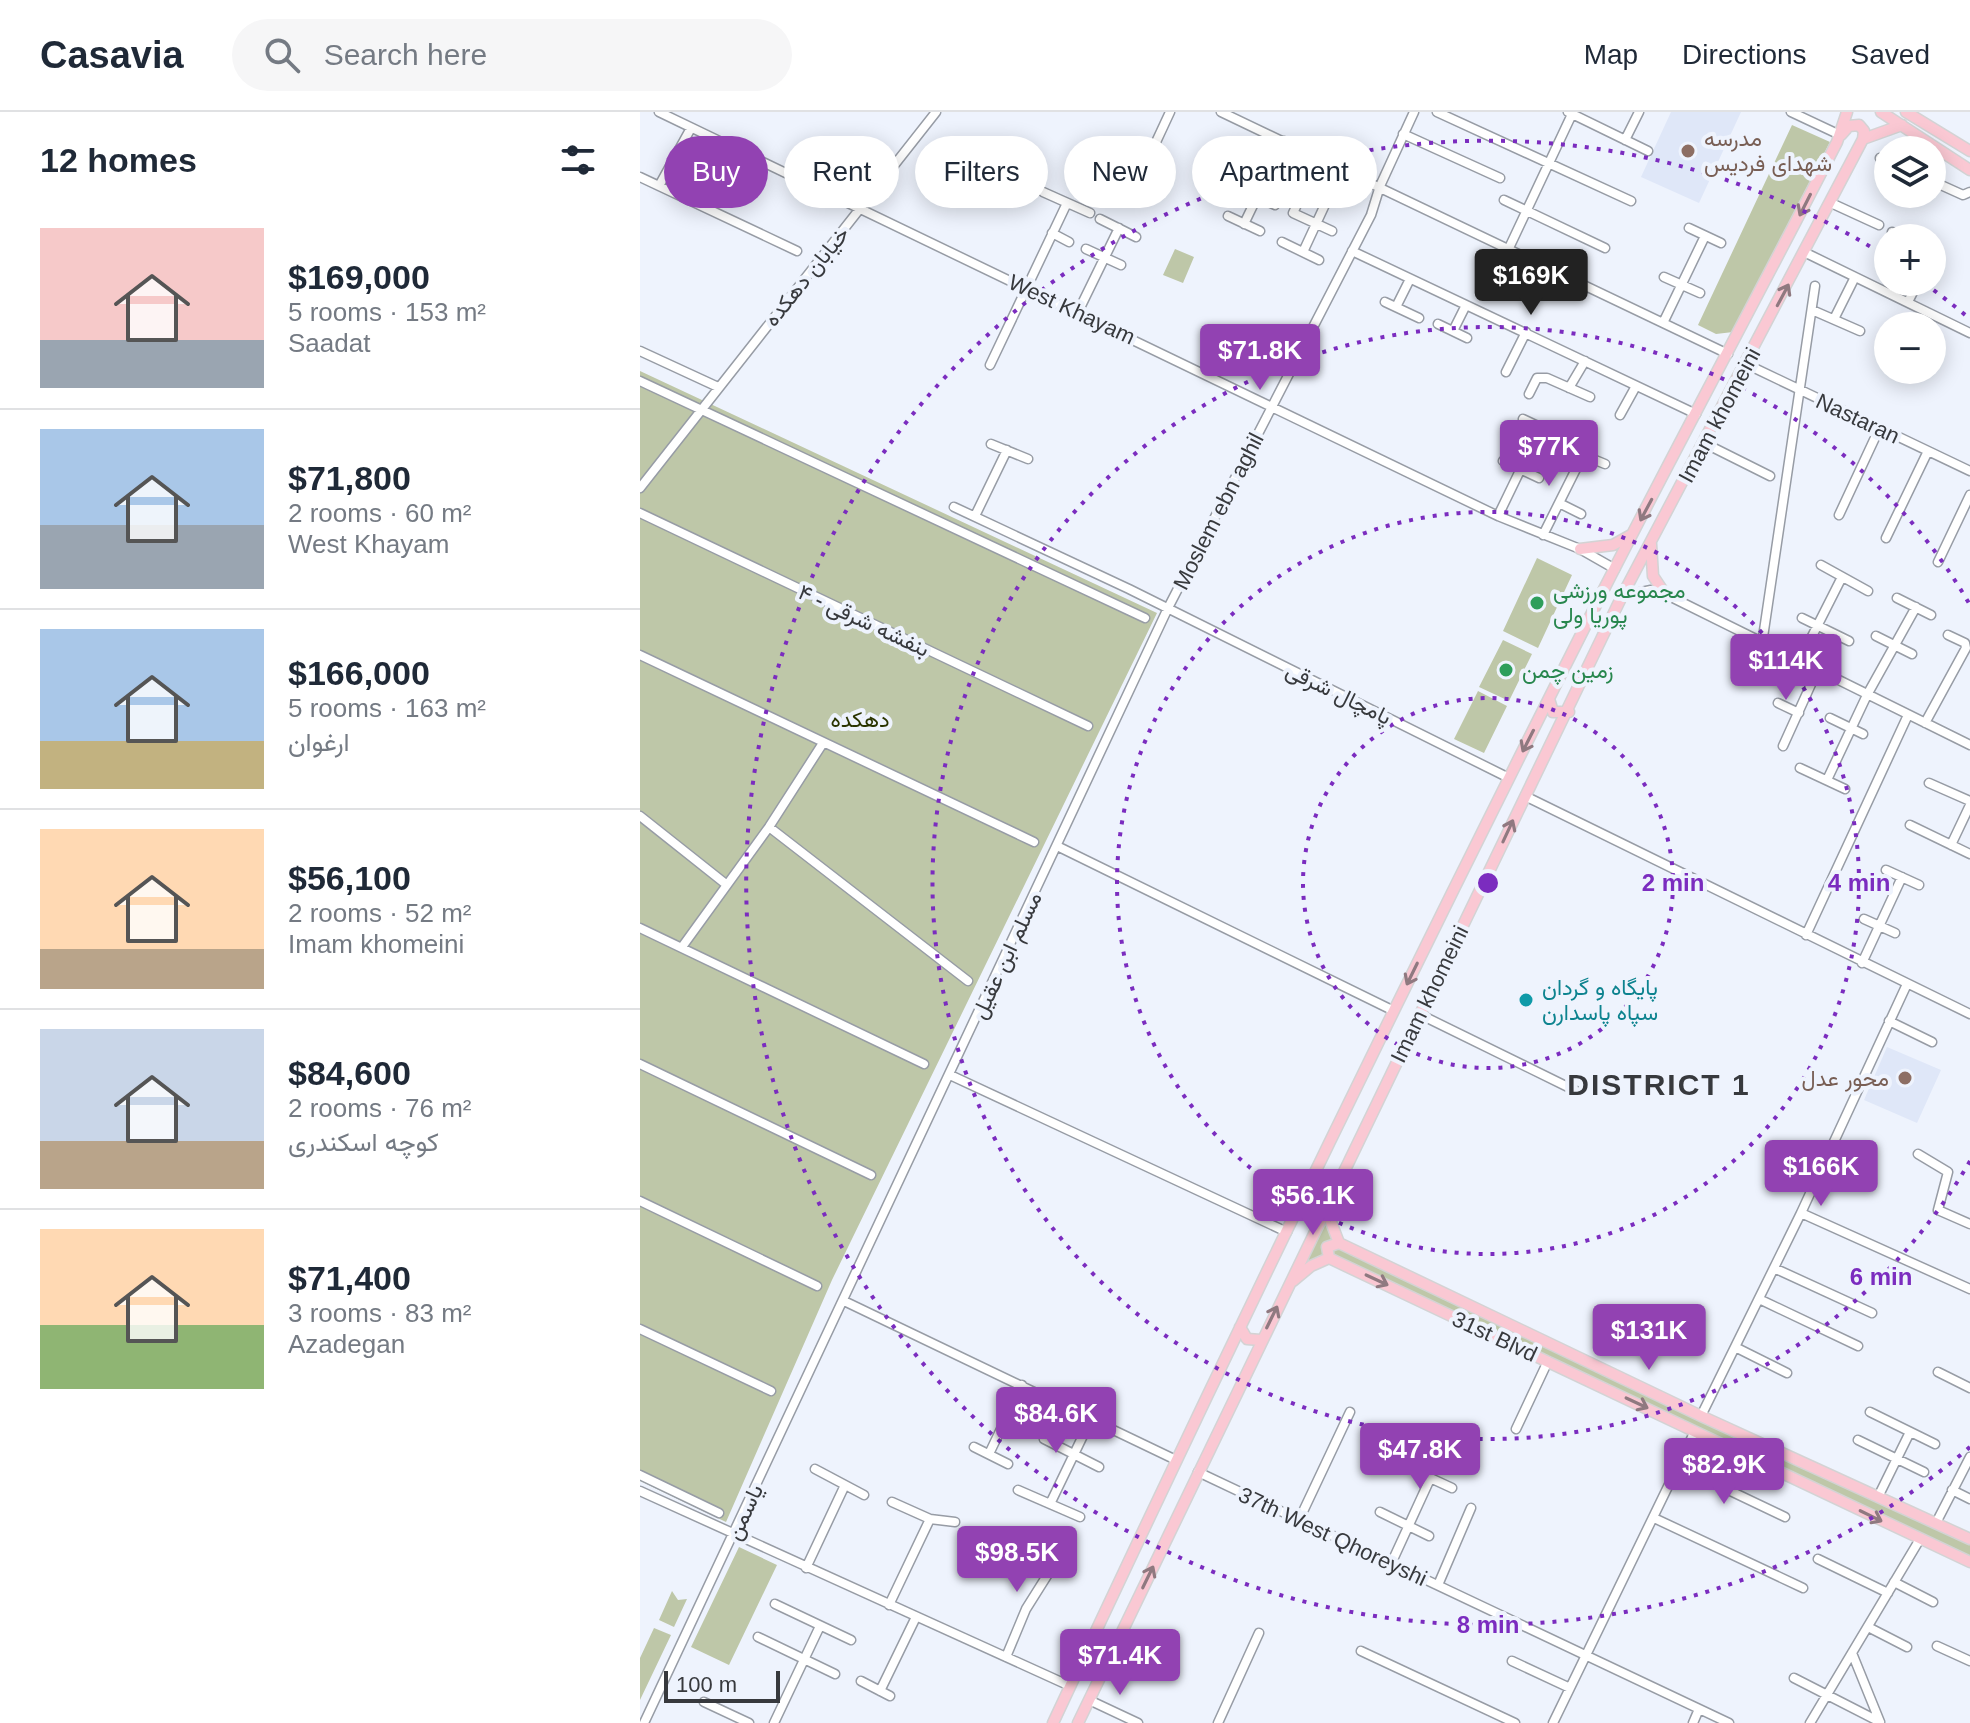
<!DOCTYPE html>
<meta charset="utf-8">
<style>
body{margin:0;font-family:Helvetica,Vazirmatn,sans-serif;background:#f6f6f7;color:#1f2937;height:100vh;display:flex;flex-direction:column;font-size:30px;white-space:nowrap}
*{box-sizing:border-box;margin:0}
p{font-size:26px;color:#747a83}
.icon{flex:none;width:44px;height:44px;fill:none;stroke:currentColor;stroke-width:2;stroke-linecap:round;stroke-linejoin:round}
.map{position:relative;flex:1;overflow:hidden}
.sheet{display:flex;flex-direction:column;background:#fff;width:640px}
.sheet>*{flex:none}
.guide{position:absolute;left:24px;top:24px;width:760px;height:72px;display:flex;gap:16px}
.controls{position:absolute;left:1234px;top:24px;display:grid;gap:16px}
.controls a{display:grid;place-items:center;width:72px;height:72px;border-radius:50%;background:#fff;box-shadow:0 4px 20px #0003;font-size:40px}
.scale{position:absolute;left:24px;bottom:20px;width:116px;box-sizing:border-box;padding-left:8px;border:4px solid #37393d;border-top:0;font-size:22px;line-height:28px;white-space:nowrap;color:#37393d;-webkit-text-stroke:6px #eef3fd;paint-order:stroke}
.price{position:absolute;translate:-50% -68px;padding:0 18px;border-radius:8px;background:#9242b2;color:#fff;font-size:26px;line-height:52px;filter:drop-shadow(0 2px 4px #0008)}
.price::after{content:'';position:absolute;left:50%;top:48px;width:24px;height:18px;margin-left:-12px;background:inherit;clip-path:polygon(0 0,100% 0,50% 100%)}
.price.selected{background:#222;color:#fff}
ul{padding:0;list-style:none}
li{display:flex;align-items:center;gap:24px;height:200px;padding:0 40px}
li+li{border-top:2px solid #e0e1e3}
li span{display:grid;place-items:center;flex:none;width:224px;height:160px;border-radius:0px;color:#555}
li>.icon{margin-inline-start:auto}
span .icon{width:96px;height:96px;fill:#fffc;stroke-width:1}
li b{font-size:34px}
h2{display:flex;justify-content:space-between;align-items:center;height:96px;padding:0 40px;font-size:34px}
.chip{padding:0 28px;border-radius:36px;background:#fff;box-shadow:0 4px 20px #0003;font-size:28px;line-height:72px}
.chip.selected{background:#9242b2;color:#fff}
header{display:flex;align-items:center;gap:48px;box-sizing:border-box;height:112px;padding:0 40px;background:#fff;border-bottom:2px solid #e0e1e3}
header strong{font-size:38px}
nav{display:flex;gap:44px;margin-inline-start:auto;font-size:28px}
.search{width:560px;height:72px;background:#f6f6f7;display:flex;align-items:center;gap:20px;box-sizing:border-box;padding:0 28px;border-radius:44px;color:#747a83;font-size:30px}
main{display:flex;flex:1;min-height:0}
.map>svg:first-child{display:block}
.built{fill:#dfe7f8}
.green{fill:#bec7a8}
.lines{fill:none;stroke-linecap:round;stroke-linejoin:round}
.minor-casing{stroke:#979ca5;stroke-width:11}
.major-casing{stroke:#d3d3d4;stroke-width:13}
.minor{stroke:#fff;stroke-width:8}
.major{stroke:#fac8d3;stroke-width:10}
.oneway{stroke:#8f7980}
.ring{fill:none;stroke:#7b2cbf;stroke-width:4;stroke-dasharray:4 8}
.education-dot{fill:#8d6e63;stroke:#eef3fd;stroke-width:3}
.leisure-dot{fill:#2e9e5b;stroke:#eef3fd;stroke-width:3}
.culture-dot{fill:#0f9aa8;stroke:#eef3fd;stroke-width:3}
.labels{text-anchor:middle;stroke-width:8;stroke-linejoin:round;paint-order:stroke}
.education-label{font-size:22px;fill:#785e54;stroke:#eef3fd;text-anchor:start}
.street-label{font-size:22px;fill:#37393d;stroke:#eef3fd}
.leisure-label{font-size:22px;fill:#27864d;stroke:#eef3fd;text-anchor:start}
.park-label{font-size:22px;fill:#2a3400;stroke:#eef3fd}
.culture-label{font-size:22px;fill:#0d838f;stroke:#eef3fd;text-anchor:start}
.district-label{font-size:30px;font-weight:bold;letter-spacing:2px;fill:#37393d;stroke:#eef3fd}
.centre{fill:#7b2cbf;stroke:#eef3fd;stroke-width:4}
.ring-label{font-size:24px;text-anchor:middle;font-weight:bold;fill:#7b2cbf;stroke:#eef3fd;stroke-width:8;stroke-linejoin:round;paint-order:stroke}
</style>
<header>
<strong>Casavia</strong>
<div class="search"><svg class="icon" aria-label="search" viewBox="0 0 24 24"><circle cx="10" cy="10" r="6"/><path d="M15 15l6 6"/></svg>Search here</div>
<nav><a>Map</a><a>Directions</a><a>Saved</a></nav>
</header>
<main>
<section class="sheet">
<h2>12 homes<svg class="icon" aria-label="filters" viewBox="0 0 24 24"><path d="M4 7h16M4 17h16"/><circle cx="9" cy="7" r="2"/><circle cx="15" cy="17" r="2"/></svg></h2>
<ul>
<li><span style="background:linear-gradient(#f6c9c9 70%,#9aa5b1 0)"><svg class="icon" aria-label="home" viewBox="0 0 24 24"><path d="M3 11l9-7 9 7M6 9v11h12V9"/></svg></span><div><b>$169,000</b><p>5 rooms · 153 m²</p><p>Saadat</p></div></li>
<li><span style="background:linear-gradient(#a9c7e8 60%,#9aa5b1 0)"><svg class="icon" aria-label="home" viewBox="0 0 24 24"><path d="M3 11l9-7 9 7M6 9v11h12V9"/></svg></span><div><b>$71,800</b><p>2 rooms · 60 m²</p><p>West Khayam</p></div></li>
<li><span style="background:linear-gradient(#a9c7e8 70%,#c2b280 0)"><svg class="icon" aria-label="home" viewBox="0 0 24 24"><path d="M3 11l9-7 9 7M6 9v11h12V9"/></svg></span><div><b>$166,000</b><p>5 rooms · 163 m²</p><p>ارغوان</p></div></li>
<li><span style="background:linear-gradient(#ffd9b3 75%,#b9a48a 0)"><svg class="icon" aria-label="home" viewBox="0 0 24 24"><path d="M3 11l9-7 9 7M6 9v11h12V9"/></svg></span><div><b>$56,100</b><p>2 rooms · 52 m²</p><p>Imam khomeini</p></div></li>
<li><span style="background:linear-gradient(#c9d6e8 70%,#b9a48a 0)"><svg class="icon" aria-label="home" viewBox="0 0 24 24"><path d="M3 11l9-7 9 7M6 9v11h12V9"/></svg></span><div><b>$84,600</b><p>2 rooms · 76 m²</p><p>کوچه اسکندری</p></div></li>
<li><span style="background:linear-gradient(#ffd9b3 60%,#8fb573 0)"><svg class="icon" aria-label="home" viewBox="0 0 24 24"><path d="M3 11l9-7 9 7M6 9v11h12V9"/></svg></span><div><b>$71,400</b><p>3 rooms · 83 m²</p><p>Azadegan</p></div></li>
</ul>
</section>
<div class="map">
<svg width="1330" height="1611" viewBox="0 0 1330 1611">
<rect width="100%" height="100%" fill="#eef3fd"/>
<path class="built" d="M1031 0H1101L1059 91 1001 65Z
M1247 935 1301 958 1277 1011 1224 988Z"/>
<path class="green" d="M1152 13 1190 30 1093 220 1076 222 1058 213Z
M359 35 380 48 365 84 342 74Z
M535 137 554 145 543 171 523 163Z
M0 259 517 501 192 1168 86 1410 0 1369Z
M897 446 932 463 898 536 863 519Z
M863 528 892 542 869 589 839 575Z
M838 579 867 594 844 641 814 627Z
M686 1101 695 1128 685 1144 656 1162Z
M694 1134 1330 1430V1446L691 1144Z
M99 1435 137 1453 89 1553 51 1535Z
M32 1479 38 1488 47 1487 34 1515 19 1508Z
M14 1516 31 1523 0 1588V1546Z"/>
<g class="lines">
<defs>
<path id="minor" d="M19 0 858 404 940 437 975 457
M581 0 1088 242
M797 0 991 89
M928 0 1008 39
M1151 0 1200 23
M763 22 860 66
M985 28 999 0
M1240 46 1248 50
M0 65 157 139
M1292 69 1323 83 1330 80
M497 71 530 0
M19 74 51 16
M599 76 635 93
M664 78 653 101 692 119
M403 80 450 101
M864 88 965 136
M1191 91 1239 113
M588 104 620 119
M460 107 496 125
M604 112 644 29
M1049 116 1081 131
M1252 120 1269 126
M412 121 429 130
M642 130 679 148
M869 136 933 0
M1292 136V140
M446 137 481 153
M712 139 1056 302
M663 140 702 56
M1166 141 1330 221
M1024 165 1060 181
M745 190 779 206
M1268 190 1278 170
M756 195 770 167
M1172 198 1220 219
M438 200 479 116
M1194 207 1215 165
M1023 211 1065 124
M798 212 827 226
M813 219 826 193
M0 239 78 275
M1106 252 1330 359
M350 253 427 91
M866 260 886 220
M0 269 505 506
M929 276 945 249
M889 282 897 266H907L950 285
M980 303 996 274
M883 307 919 324
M1064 331 1130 364
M351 332 388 347
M863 349 899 366
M0 376 296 0
M919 391 941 402
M314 395 489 477 869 666
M0 401 448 614
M1199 403 1240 315
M335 404 367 338
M858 404 901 315
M903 423 943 343 965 352
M1246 426 1288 339
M1298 450 1330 383
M1181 453 1228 479
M982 484 1011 478 1025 482 1330 633
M1257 486 1291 503
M1162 506 1209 529
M1236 524 1272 542
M1122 532 1175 174
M0 543 394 730
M1159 550 1202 465
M1138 591 1159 601
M1190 606 1223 622
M1285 611 1326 536 1325 531 1308 523
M1143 634 1177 559
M1160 656 1205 677
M1187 668 1227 583 1276 495
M1289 671 1330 689
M885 684 1330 902
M0 704 87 773
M1270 713 1330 742
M129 715 328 869
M1311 733 1330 693
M417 734 754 899
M1246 758 1279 773
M1224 807 1255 821
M0 816 284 952
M1166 823 1268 603
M42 835 129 715 183 631
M1222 851 1262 765
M779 902 936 979
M1249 909 1292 930
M0 952 231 1063
M310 963 647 1120
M1278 1042 1308 1060 1298 1098 1330 1112
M0 1089 177 1174
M1161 1101 1330 1177
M1134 1156 1232 1201
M1119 1187 1218 1234
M204 1189 536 1348
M0 1217 131 1279
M1095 1235 1147 1261
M1298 1260 1330 1276
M1230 1300 1295 1332
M1061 1304 1161 1101 1267 872
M876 1317 908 1249
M404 1327 459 1355
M1218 1328 1284 1360
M334 1335 368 1352
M349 1342 382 1273
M762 1353 812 1376
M1038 1354 1145 1405
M175 1357 224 1383
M558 1360 1089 1611
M0 1363 79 1401
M378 1378 440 1405
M1312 1378 1330 1387
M0 1379 430 1574
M1238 1385 1270 1320
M252 1390 290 1407
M410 1392 451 1307
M740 1400 789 1424
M1014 1406 1163 1476
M659 1408 710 1300
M1296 1411 1330 1345
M361 1432 404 1454 408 1462 386 1497 366 1545
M1178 1447 1248 1481
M751 1452 790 1367
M166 1456 205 1373
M1254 1470 1293 1490
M798 1473 831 1396
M135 1492 211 1528
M249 1493 290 1407 315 1410
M1228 1515 1267 1535
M118 1525 195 1562
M1297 1534 1330 1549
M721 1539 875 1611
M1212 1541 1240 1610
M872 1549 930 1576
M1154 1566 1240 1610
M221 1569 250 1584
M240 1579 276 1505
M449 1588 498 1611
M64 1590 109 1611
M4 1611 528 496 731 103 740 74 774 0
M134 1611 180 1514
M578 1611 619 1521
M913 1611 1055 1319
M1053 1611 1059 1597
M1170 1611 1280 1427"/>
<path id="major" d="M1241 0 1330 58
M1266 0 1330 39
M1201 23 1209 14 1219 13 1224 19 1223 27
M1011 432 1013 464 1025 482
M940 437 973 433 991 423
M909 587 913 600H929
M690 1092 688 1102 699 1131 1061 1304 1330 1427
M689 1146 687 1135 699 1131
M653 1169 671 1154 689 1146 1330 1450
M600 1215 607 1227 621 1228
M413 1611C590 1231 774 853 963 479 1040 328 1120 180 1197 30L1207 0
M438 1611 982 484 1223 27 1262 13"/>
</defs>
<use href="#minor" class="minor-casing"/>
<use href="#major" class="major-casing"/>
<use href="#minor" class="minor"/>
<use href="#major" class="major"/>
</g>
<defs><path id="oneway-shaft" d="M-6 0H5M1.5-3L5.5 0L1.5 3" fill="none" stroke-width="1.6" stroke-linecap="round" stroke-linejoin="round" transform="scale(2)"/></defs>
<g class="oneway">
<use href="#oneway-shaft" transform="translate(1165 93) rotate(117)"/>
<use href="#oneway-shaft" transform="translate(1143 183) rotate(-62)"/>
<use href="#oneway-shaft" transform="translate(1006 398) rotate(118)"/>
<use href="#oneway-shaft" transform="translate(888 629) rotate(117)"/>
<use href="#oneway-shaft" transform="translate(868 719) rotate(-65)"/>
<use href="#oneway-shaft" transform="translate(772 862) rotate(116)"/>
<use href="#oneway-shaft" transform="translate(737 1168) rotate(25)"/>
<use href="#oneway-shaft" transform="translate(632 1205) rotate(-64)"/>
<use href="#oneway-shaft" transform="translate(997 1291) rotate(25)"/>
<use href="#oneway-shaft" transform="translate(1231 1404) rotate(26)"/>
<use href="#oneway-shaft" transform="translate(508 1465) rotate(-64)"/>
</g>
<g class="ring">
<circle cx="848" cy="771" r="185"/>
<circle cx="848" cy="771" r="371"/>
<path d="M1330 1049A556 556 0 1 1 1330 493"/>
<path d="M1330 1335A742 742 0 1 1 1247 145M1284 171A742 742 0 0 1 1330 207"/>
</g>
<g class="education-dot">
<circle cx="1048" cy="39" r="8"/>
<circle cx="1265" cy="966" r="8"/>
</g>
<g class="leisure-dot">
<circle cx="897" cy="491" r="8"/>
<circle cx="866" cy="558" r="8"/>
</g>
<circle class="culture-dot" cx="886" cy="888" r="8"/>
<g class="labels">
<g class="education-label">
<text x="1064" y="34">مدرسه<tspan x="1064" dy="25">شهدای فردیس</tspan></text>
<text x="1249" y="974" text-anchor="end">محور عدل</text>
</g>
<g class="street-label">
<text transform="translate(166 164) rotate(-51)" y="8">خیابان دهکده</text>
<text transform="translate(432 197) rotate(25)" y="8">West Khayam</text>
<text transform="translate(1079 303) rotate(-62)" y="8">Imam khomeini</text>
<text transform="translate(1218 306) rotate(25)" y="8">Nastaran</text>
<text transform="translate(578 399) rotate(-63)" y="8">Moslem ebn aghil</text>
<text transform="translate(224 508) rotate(25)" y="8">بنفشه شرقی - ۴</text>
<text transform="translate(699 581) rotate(26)" y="8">پامچال شرقی</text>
<text transform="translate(366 843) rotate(-65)" y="8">مسلم ابن عقیل</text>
<text transform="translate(789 882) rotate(-64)" y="8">Imam khomeini</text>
<text transform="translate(855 1224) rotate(25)" y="8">31st Blvd</text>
<text transform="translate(104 1400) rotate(-65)" y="8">یاسمن</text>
<text transform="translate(693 1424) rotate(25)" y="8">37th West Qhoreyshi</text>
</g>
<g class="leisure-label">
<text x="913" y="486">مجموعه ورزشی<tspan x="913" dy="25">پوریا ولی</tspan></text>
<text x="882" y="566">زمین چمن</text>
</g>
<g class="park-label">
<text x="220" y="615">دهکده</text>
</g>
<g class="culture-label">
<text x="902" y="883">پایگاه و گردان<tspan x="902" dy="25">سپاه پاسدارن</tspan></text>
</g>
<g class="district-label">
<text x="1019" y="983">DISTRICT 1</text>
</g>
</g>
<circle cx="848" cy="771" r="12" class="centre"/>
<g class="ring-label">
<text x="1033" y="779">2 min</text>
<text x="1219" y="779">4 min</text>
<text x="1241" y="1173">6 min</text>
<text x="848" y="1521">8 min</text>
</g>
</svg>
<div class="controls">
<a><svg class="icon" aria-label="layers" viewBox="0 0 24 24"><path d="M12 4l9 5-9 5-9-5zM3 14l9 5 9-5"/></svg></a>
<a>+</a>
<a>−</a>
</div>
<div class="scale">100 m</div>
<b class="price selected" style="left:891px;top:205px">$169K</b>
<b class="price" style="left:620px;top:280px">$71.8K</b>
<b class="price" style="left:909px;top:376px">$77K</b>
<b class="price" style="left:1146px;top:590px">$114K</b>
<b class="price" style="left:1181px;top:1096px">$166K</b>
<b class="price" style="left:673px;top:1125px">$56.1K</b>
<b class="price" style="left:1009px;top:1260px">$131K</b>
<b class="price" style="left:416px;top:1343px">$84.6K</b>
<b class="price" style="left:780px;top:1379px">$47.8K</b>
<b class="price" style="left:1084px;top:1394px">$82.9K</b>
<b class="price" style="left:377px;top:1482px">$98.5K</b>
<b class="price" style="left:480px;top:1585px">$71.4K</b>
<div class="guide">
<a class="chip selected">Buy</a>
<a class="chip">Rent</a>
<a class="chip">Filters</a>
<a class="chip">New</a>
<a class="chip">Apartment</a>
</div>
</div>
</main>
